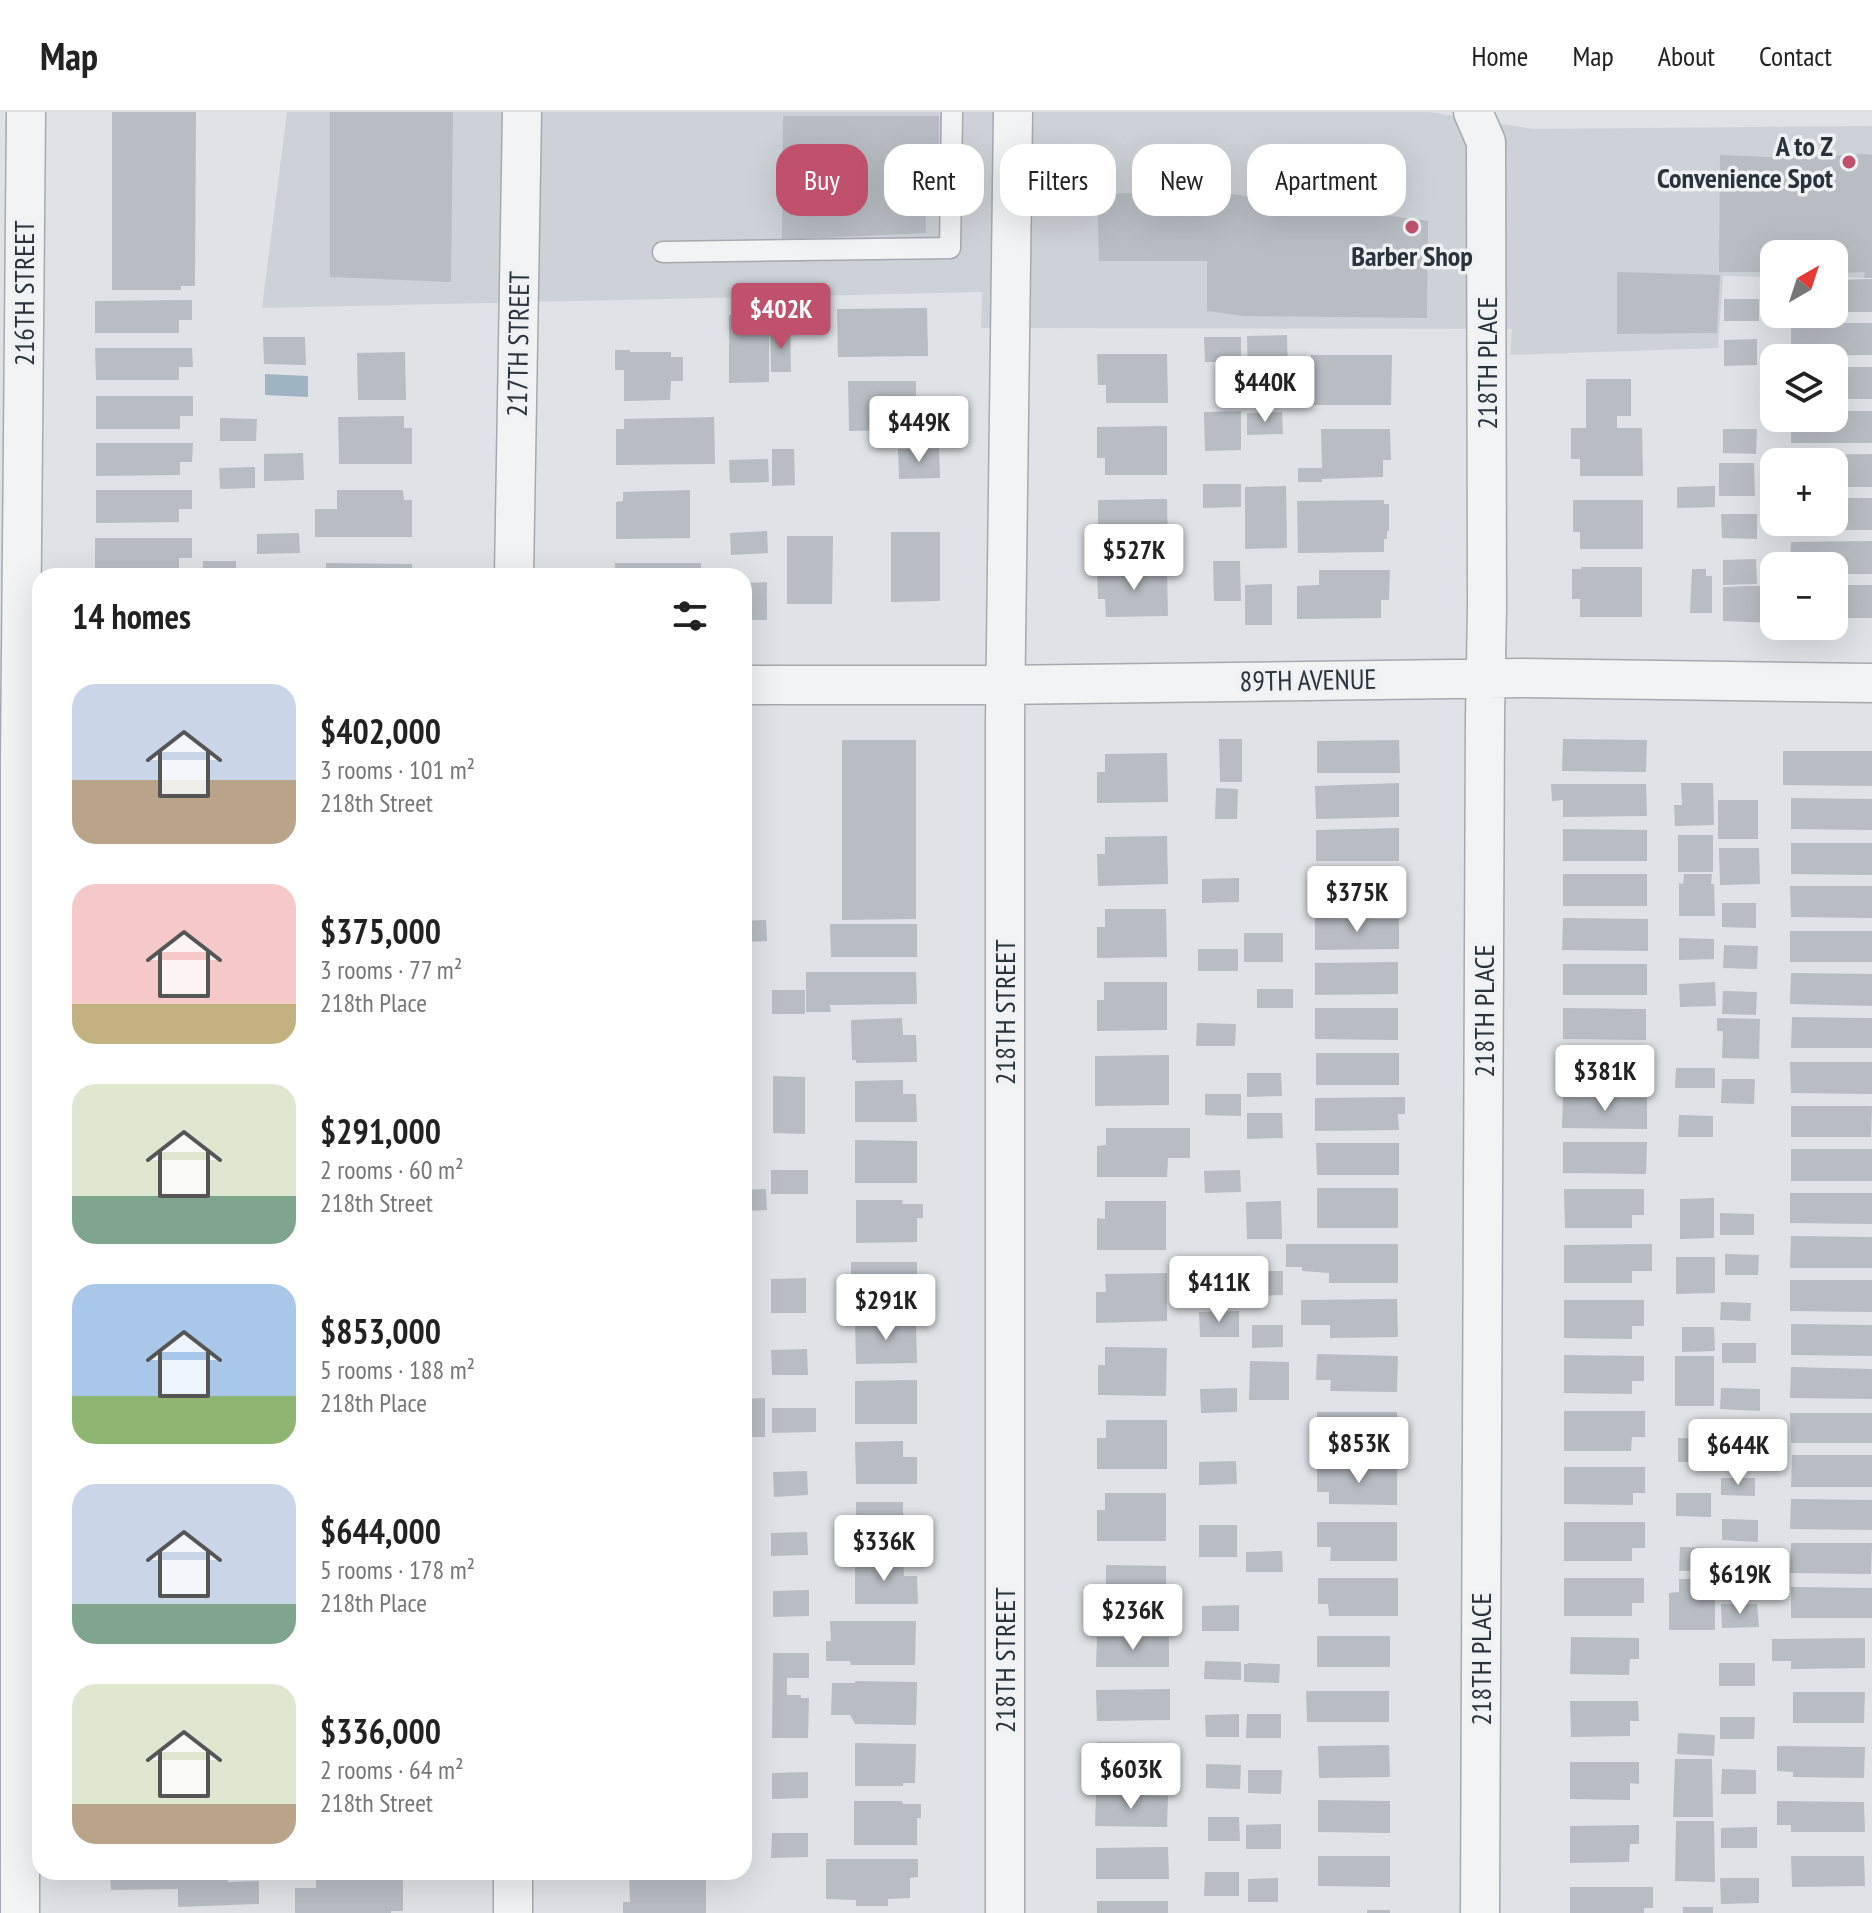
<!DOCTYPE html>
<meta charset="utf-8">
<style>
body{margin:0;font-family:"PT Sans Narrow",sans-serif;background:#f6f6f6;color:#222;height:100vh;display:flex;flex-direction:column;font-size:30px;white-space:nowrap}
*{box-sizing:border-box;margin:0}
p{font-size:26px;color:#767676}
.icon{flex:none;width:44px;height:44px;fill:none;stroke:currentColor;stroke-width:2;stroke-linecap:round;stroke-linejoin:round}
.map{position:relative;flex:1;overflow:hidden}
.side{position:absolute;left:32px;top:456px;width:720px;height:1312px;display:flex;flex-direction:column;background:#fff;border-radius:24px;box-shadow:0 8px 32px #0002}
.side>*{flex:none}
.top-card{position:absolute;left:776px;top:32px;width:760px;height:72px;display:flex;gap:16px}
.needle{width:52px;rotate:39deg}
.buttons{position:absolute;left:1760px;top:128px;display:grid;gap:16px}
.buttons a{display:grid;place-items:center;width:88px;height:88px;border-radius:16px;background:#fff;box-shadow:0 8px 32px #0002;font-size:40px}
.price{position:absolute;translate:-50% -68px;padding:0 18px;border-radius:8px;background:#fff;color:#222;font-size:26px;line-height:52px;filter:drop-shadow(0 2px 4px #0008)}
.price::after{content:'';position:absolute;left:50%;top:48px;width:24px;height:18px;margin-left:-12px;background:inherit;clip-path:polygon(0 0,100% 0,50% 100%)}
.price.selected{background:#bf516d;color:#fff}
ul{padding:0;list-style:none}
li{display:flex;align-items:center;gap:24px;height:200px;padding:0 40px}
li span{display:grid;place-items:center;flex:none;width:224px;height:160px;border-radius:24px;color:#555}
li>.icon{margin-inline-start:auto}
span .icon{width:96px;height:96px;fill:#fffc;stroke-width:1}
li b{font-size:34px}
h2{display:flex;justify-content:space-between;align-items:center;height:96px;padding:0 40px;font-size:34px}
.pill{padding:0 28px;border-radius:24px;background:#fff;box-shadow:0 8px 32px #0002;font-size:28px;line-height:72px}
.pill.selected{background:#bf516d;color:#fff}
header{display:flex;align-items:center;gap:48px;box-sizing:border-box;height:112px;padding:0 40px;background:#fff;border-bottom:2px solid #e0e0e0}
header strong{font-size:38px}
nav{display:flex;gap:44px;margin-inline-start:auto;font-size:28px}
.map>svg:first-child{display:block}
.built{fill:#cdd2d8}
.water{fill:#9eb4c3}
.building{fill:#b7bdc3}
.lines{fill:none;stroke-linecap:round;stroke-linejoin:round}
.lane-casing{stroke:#a5aab0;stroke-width:23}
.street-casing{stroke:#a5aab0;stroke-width:41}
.lane{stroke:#f1f3f5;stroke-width:20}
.street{stroke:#f1f3f5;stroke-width:38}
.poi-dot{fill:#bf516d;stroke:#eef2f5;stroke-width:3}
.labels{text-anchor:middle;stroke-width:7;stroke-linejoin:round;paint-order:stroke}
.poi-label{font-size:28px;font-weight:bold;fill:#2a323c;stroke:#eef2f5;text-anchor:end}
.street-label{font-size:28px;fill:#2a323c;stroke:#eef2f5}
</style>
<header>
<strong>Map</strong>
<nav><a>Home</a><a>Map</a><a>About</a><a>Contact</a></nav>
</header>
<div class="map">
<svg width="1872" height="1801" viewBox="0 0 1872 1801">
<rect width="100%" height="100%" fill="#dfe3e7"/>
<path class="built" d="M287 0H1429L1533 17 1872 14V166L1834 165V142H1774V165L1723 164 1718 236 1510 243 1512 217 981 216 982 180 262 196Z"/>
<path class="water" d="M265 262 308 264V285L265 283Z"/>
<path class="building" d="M112 0H196L195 174H181V178H112Z
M330 0H453L451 170 330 165Z
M783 4H939L938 73 925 72 926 121 782 128Z
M1865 42 1872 43V166H1864L1865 160 1834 161V142H1774V160H1719L1720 43 1793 46Z
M1209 79 1428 109 1427 206 1244 204 1207 199V149H1099L1097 82Z
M1617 160 1720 163 1717 221 1617 222Z
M1872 167V200H1834V168Z
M1724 187H1759V209H1724Z
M192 188V208H179V221H95V189Z
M927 196 928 244 838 245 837 197Z
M729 203H757V223H769V270L729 271Z
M1791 211H1872V243L1791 244Z
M790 217 791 260H771L770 218Z
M1287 223 1288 264 1284 263 1285 292 1249 293 1247 224Z
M263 225H305L306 253 264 252Z
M1204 225H1241V250H1205Z
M1757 227V253L1724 254V228Z
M95 236H192L193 255H179V268H96Z
M615 238H630V240H671V245H683V269H671L670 288 624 289V258H615Z
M405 240 406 288H358L357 241Z
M1097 242H1167L1168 291H1106V273H1098Z
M1311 243H1392L1391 293H1311V290L1301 289V247H1311Z
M1834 255H1872V287H1834Z
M1586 267H1631V304H1617V316H1642L1643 364H1580V347H1571V316H1586Z
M848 269H916V300H910V318L849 319Z
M96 284H193V304H180V317H96Z
M1241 299V338L1205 339 1204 300Z
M1834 299H1872V331H1791V306H1834Z
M1282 300 1283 322 1247 323V301Z
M404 304V316H412V352H339L338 305Z
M714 305 715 352 616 353V317H624V307Z
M220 306 257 307 256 329H220Z
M1167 314V363H1105V346H1097V315Z
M1321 317H1390L1391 348H1383V365L1322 367V370H1298V356H1322Z
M1723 317H1757L1756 342 1723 341Z
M96 331H193L192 350H180V363L96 364Z
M939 336 940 366 899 367 898 337Z
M772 337H794L795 373 772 374Z
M303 341 304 368 264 369V342Z
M1872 342V375H1834V350H1790L1791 343Z
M768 347 769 370 730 371 729 348Z
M1719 351H1754L1755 384H1719Z
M255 355V376L220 377 219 356Z
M1203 372H1241V395L1203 396Z
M1286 374 1287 436 1245 437V375Z
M1715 374V395L1677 396V375Z
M96 378H192V397H179V410L96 411Z
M337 378H403L404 388H412V425H315V397H337Z
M690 378V426L616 427V390L623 389V380Z
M1834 386H1872V418H1791V410H1834Z
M1167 387 1168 436 1106 437V419H1098V388Z
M1384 388V392H1389V419H1387V427H1384V440L1298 441 1297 389Z
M1573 388H1643V437H1580V420H1573Z
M1721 402H1757V427L1722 426Z
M767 419 768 441 731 443 730 421Z
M891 420H940V489L891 490Z
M299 421 300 441 257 442V422Z
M787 424H833L832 492H787Z
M95 426H192V446H179V458L95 459Z
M1872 429V462H1834V454H1790L1791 430Z
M1756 447 1757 472 1723 473V448Z
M203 449H236V464H203Z
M1213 449H1240L1241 489H1214Z
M326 451 412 452 413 464H326Z
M615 451H701V464H615Z
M1581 455H1642V505H1580V487H1572V457H1581Z
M1097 456H1167L1168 504 1106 505 1105 487H1098Z
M1692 457H1706V464H1712V501H1690Z
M1319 458H1390L1389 488H1381V506L1297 507V474L1319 473Z
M767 470V508H744V471Z
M1272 472V513H1245V473Z
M1834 473H1872V506H1834Z
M1748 474H1774V511L1723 509V475Z
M1219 627H1242V670H1220Z
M1563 627 1647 628 1646 660 1562 659Z
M842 628H916V807L842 808Z
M1399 628 1400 661H1317V629Z
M1783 639H1872V674L1783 673Z
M1167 641 1168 690 1097 691V660H1105V642Z
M1399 671V705L1316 707 1315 674Z
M1681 671H1713L1714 713 1675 714 1674 693H1682Z
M1551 672H1646L1647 704 1563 705V688L1552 689Z
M1216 676 1238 677 1237 707H1215Z
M1791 686 1872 687V718L1791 717Z
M1718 688H1758V727H1718Z
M1399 716V749H1316V718Z
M1563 717 1647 718V749H1563Z
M1678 723H1713V760H1678Z
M1167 724 1168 772 1098 774 1097 742H1105V725Z
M1791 731H1872V763L1791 762Z
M1719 736H1759L1760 772 1720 773Z
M1399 761V794H1317L1316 763Z
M1563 762H1647V794H1563Z
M1684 762H1712L1711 772H1714L1715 804H1679V771L1683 772Z
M1239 766V790L1202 791V767Z
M1790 774H1872V806L1791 805Z
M1722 791H1756V816L1722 815Z
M1105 797H1166L1167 845 1097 846V815H1105Z
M1315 806 1399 807V837L1315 838Z
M1563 806 1648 807V839L1562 838Z
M766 808 767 829 744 830V809Z
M830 812H917V845H831Z
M1790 819H1872V850H1790Z
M1244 821H1283V850H1244Z
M1679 826 1714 827V847L1679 848Z
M1724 833 1758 834 1757 857 1723 856Z
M1198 837H1238V859H1198Z
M1398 850V882L1315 883V851Z
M1563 852H1647V883H1563Z
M806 860H916L917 892 830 893 831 900H806Z
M1791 861 1872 862V894L1790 892Z
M1104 870H1167V918L1097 919V888H1104Z
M1715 870 1716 894 1680 895 1679 872Z
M1257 877H1293V896H1257Z
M772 878H805V902H772Z
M1723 879 1757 880 1756 903 1722 902Z
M1315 896H1398V928L1315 927Z
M1563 896 1646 897V928L1563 927Z
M1792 905 1872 906V936H1791Z
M902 906 903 923H916L917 950 856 951V948H852L851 908Z
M1717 906 1760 907 1759 947 1722 946 1723 919H1717Z
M1197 911 1236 912 1235 934H1196Z
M1316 941H1399V973H1316Z
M1563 941 1647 942V974L1562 972Z
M1169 943V993L1095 994V944Z
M1790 950H1872V982L1791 981Z
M1676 956H1715V976H1675Z
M1247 961H1281L1282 984 1247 985Z
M773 964 805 965V1022L773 1021Z
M1722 967H1755L1754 992 1721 991Z
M903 968V982H916L917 1010H855V969Z
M1205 982H1241V1004L1205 1003Z
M1405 985V1002H1398L1399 1018 1315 1019V986Z
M1563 985 1647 986V1017L1562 1016Z
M1791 994H1872L1871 1025H1791Z
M1247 1001H1282L1283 1026 1247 1027Z
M1679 1003 1713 1004V1025H1678Z
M1106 1016H1190V1046H1168L1167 1065H1097V1034L1106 1033Z
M855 1028 917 1029V1071H855Z
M1563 1030H1647L1646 1062 1563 1061Z
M1316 1031H1399V1063H1317Z
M1791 1037H1872V1069H1791Z
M771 1058H808V1082H771Z
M1240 1058 1241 1080 1205 1081 1204 1059Z
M1317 1076H1398V1116H1317Z
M766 1077 767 1098 744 1099V1078Z
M1564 1077H1644V1103H1632V1116H1565Z
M1790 1081H1872V1112L1790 1111Z
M1714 1086V1126L1680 1127V1087Z
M856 1088H903L902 1092H923V1106H917V1130L856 1131Z
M1105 1089H1166V1138H1097V1106L1105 1107Z
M1281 1089 1282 1127H1247L1246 1090Z
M1720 1101 1754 1102V1123H1720Z
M1791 1124 1872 1125V1156H1790Z
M1286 1132H1398V1171H1329V1161L1302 1159V1155H1286Z
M1652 1132V1159H1632V1171H1564V1133Z
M1725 1142 1759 1143 1758 1163H1725Z
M1676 1145H1715V1181L1676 1182Z
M851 1150H917V1191H851Z
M1249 1159H1283V1183L1249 1184Z
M1167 1161V1209L1096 1211V1180H1106L1105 1162Z
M806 1166V1201H771V1167Z
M1790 1168H1872V1200L1790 1199Z
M1397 1187 1398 1225 1330 1226V1213H1301V1188Z
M1564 1188H1644V1214H1632V1227L1564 1226Z
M1721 1190 1751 1191 1750 1209 1720 1208Z
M1239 1199V1225H1200L1199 1200Z
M855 1209H916L917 1251 856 1252Z
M1791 1212 1872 1213V1244L1791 1243Z
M1252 1213H1283V1235L1252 1236Z
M1682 1215H1714L1715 1239 1682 1240Z
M1722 1231H1756V1251H1722Z
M1105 1235 1167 1236 1166 1284 1098 1283V1253H1105Z
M807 1237 808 1263H772L771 1238Z
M1317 1242 1398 1244 1397 1280 1330 1279 1331 1268H1316Z
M1564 1243 1644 1244V1269H1632V1282L1564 1281Z
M1675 1244H1714V1294H1675Z
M1250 1249 1289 1250V1288H1249Z
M1791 1255 1872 1257V1287L1790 1286Z
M917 1268V1312H855V1269Z
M1237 1276V1300L1201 1301 1200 1277Z
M1721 1276 1760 1277V1299L1720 1297Z
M765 1286V1325H744V1287Z
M772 1296H816V1320L772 1321Z
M1564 1299H1645V1325H1632L1631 1339H1564Z
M1317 1300H1397V1338H1329V1326L1317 1325Z
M1790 1301H1872V1331H1791Z
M1106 1308H1167V1357H1097V1326H1106Z
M1724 1323H1756L1757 1342 1724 1343Z
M1678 1326 1715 1327V1351L1678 1350Z
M903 1329V1345H917V1372H856L855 1330Z
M1792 1343H1872V1375H1791Z
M1236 1349 1237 1372 1199 1373V1350Z
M1317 1354H1397V1393L1329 1392V1380H1317Z
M1564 1355H1645V1381H1633V1393L1564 1392Z
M807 1359 808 1383 774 1385 773 1360Z
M1721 1366H1755V1384L1721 1383Z
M1105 1381H1166V1429H1097V1398H1105Z
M1676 1381H1711V1405L1676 1404Z
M1791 1387 1872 1388V1418L1790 1417Z
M856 1390H903V1403H917V1433H856Z
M1722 1407 1758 1408V1430L1722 1428Z
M1317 1410H1397V1449H1330L1331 1435H1317Z
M1564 1410H1645V1436H1632V1449H1564Z
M1199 1413H1237V1445H1199Z
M807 1420 808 1443 771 1444V1421Z
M1791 1431H1872L1871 1462 1790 1461Z
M1680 1435 1714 1436V1458L1679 1459Z
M1282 1439 1283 1460H1246V1440Z
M903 1448 904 1464H917L918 1492H855V1449Z
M1106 1453 1166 1454V1502H1097V1472H1106Z
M1318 1466H1398V1504H1329L1328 1492H1318Z
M1564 1466H1644V1491H1632V1504H1564Z
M1679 1467H1713V1480H1715V1518H1669V1481L1679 1480Z
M1791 1475 1872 1476V1506H1791Z
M809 1478V1504L773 1505V1479Z
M1721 1492H1757L1759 1515 1722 1516Z
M1239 1493V1519H1202V1494Z
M830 1509H916L915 1553H851L850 1549H826V1529H831Z
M1317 1524H1390V1555H1317Z
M1097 1525H1169V1555H1096Z
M1571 1525 1639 1526V1547H1630L1629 1563 1570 1562Z
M1865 1526V1556L1791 1557V1549H1772V1527Z
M773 1541H809V1566H787V1583H801V1586H809L808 1626H772Z
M1205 1549 1241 1550V1568L1204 1567Z
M1248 1551 1280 1552 1279 1571 1244 1570V1552H1248Z
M1719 1551H1755V1574H1719Z
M855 1569 917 1570 916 1613 855 1612 850 1603H831L832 1571H855Z
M1170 1577V1608L1097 1609 1096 1578Z
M1306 1579H1389V1610H1307Z
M1793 1580H1865L1864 1611H1793Z
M1570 1589H1638L1639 1609H1630V1624L1571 1625Z
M1239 1602V1625H1206L1205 1603Z
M1247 1602H1281V1626H1246Z
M1720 1605H1755L1754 1627H1720Z
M1678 1621 1715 1623 1714 1644 1677 1642Z
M1097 1630 1168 1631V1662L1097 1661Z
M855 1631 916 1632 915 1671H903V1674H855Z
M1389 1633 1390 1665 1319 1666 1318 1634Z
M1777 1634 1865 1635 1864 1666 1793 1665V1660L1777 1659Z
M1675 1647H1712L1713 1705H1673Z
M1570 1650H1639V1672L1630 1671V1688L1570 1687Z
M1206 1652 1241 1653 1240 1677 1206 1676Z
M1722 1657 1756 1658V1682H1721Z
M1248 1658H1282L1281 1682 1248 1681Z
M808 1660V1686L772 1687V1661Z
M1096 1682 1168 1684 1167 1715 1095 1714Z
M1318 1688 1390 1689V1721L1318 1720Z
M854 1689H902L903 1692H921V1706H917V1733H854Z
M1777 1689 1864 1690 1865 1720H1791V1713H1777Z
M1208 1705H1239L1240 1729H1208Z
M1676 1709H1714L1715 1770 1675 1769Z
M1281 1712V1737H1246V1713Z
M1639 1713V1732H1630L1629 1750 1570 1751V1714Z
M1757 1715V1736H1721V1716Z
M772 1721H808V1745L771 1746Z
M1168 1735 1169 1767H1096V1736Z
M1318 1744H1390V1775L1318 1774Z
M1791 1744H1864L1865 1774 1792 1775Z
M826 1747H918V1765L910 1766V1786L888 1787V1794H856V1788L826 1787Z
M110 1760H227L228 1770 259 1769V1792L178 1795V1777L111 1778Z
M316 1760H403V1799H391V1801H295V1776H316Z
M629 1760H706V1801H623V1790H630Z
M1205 1760H1239V1784H1204Z
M1278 1766V1790H1248V1767Z
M1720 1766H1759V1791L1721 1792Z
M1570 1775H1653V1796H1644V1801H1570Z
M1097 1789H1168V1801H1097Z
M1683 1795H1713V1801H1683Z
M1367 1798H1390V1801H1367Z"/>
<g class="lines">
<defs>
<path id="lane" d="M663 140 950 136 952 0"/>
<path id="street" d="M1473 0 1486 30 1487 495 1485 605 1480 1801
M514 464 522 0
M744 573H1006L1523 566 1872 571
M20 1801V651L26 0
M513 1801V1760
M1005 1801V607L1013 0"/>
</defs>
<use href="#lane" class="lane-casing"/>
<use href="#street" class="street-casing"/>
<use href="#lane" class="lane"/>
<use href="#street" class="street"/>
</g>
<g class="poi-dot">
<circle cx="1849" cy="50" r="8"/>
<circle cx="1412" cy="115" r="8"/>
</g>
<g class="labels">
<g class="poi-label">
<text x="1833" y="44">A to Z<tspan x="1833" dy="32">Convenience Spot</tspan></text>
<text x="1412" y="154" text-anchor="middle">Barber Shop</text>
</g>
<g class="street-label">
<text transform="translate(24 181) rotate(-90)" y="10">216TH STREET</text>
<text transform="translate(518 232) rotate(-89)" y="10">217TH STREET</text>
<text transform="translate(1487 251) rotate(-90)" y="10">218TH PLACE</text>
<text transform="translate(1308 568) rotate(-1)" y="10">89TH AVENUE</text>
<text transform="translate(1484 899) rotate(-90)" y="10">218TH PLACE</text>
<text transform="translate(1005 900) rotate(-90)" y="10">218TH STREET</text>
<text transform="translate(1481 1547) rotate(-90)" y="10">218TH PLACE</text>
<text transform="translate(1005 1548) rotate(-90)" y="10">218TH STREET</text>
</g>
</g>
</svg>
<div class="buttons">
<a><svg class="needle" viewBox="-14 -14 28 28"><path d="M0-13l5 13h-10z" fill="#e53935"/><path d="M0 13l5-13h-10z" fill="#767676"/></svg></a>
<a><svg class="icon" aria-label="layers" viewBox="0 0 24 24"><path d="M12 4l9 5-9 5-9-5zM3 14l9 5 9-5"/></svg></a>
<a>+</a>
<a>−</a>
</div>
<b class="price selected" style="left:781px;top:239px">$402K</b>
<b class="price" style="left:1265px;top:312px">$440K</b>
<b class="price" style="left:919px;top:352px">$449K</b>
<b class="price" style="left:1134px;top:480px">$527K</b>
<b class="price" style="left:1357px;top:822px">$375K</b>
<b class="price" style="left:1605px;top:1001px">$381K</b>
<b class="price" style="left:1219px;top:1212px">$411K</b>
<b class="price" style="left:886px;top:1230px">$291K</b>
<b class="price" style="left:1359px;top:1373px">$853K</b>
<b class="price" style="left:1738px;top:1375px">$644K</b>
<b class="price" style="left:884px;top:1471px">$336K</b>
<b class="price" style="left:1740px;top:1504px">$619K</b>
<b class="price" style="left:1133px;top:1540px">$236K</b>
<b class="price" style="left:1131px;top:1699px">$603K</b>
<div class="top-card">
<a class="pill selected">Buy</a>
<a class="pill">Rent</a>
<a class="pill">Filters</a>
<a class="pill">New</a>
<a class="pill">Apartment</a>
</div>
<section class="side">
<h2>14 homes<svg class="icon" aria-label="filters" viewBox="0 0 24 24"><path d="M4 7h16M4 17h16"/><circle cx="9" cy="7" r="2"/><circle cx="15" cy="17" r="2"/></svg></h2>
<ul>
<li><span style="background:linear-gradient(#c9d6e8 60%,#b9a48a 0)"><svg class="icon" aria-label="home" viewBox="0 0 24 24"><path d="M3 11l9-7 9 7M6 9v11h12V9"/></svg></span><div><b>$402,000</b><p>3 rooms · 101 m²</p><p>218th Street</p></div></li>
<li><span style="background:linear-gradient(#f6c9c9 75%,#c2b280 0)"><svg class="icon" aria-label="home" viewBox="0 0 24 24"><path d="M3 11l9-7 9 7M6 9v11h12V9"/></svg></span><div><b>$375,000</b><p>3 rooms · 77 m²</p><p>218th Place</p></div></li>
<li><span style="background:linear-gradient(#dfe7d0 70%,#7fa58c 0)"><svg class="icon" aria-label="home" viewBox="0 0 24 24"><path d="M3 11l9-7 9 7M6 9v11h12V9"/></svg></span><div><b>$291,000</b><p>2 rooms · 60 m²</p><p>218th Street</p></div></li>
<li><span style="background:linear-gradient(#a9c7e8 70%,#8fb573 0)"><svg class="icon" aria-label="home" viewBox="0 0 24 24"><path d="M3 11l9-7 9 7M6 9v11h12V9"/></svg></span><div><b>$853,000</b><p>5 rooms · 188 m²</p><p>218th Place</p></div></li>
<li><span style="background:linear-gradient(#c9d6e8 75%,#7fa58c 0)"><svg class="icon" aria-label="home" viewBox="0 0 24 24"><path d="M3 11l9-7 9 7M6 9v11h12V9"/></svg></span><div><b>$644,000</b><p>5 rooms · 178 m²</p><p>218th Place</p></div></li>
<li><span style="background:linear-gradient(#dfe7d0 75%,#b9a48a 0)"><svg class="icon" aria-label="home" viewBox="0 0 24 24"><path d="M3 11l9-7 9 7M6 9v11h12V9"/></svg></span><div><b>$336,000</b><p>2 rooms · 64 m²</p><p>218th Street</p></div></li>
</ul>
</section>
</div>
